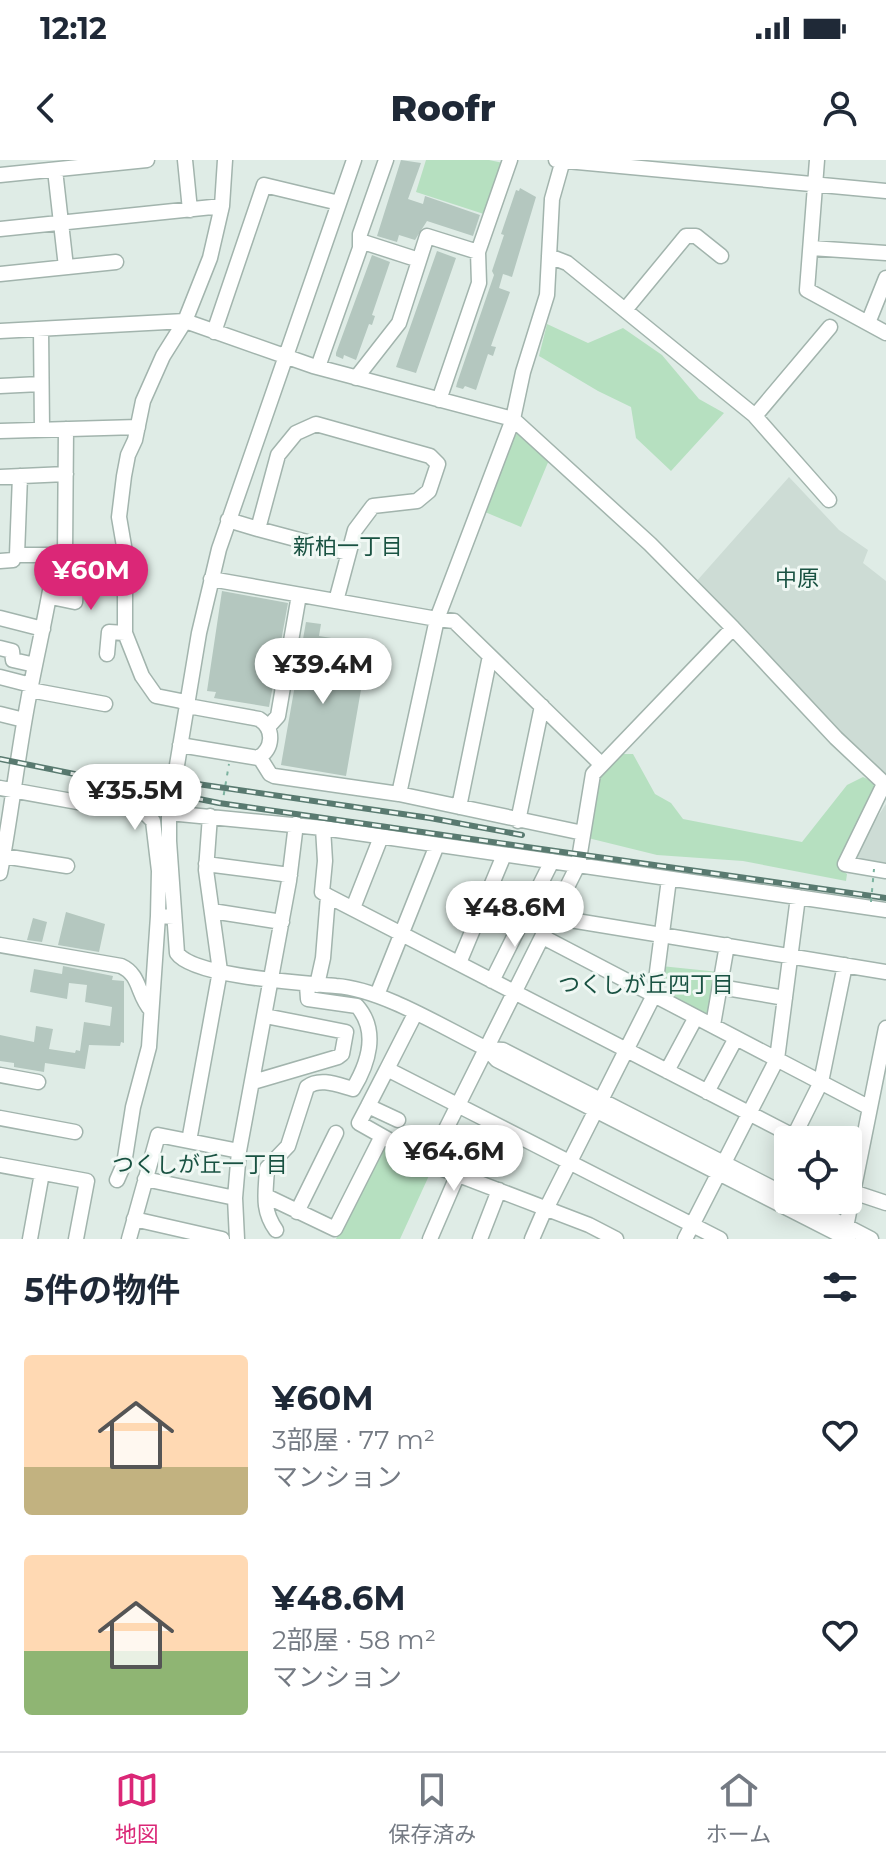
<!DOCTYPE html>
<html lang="ja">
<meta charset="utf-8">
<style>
body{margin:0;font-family:Montserrat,"Noto Sans JP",sans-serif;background:#f2f2f3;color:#1f2937;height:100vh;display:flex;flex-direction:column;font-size:30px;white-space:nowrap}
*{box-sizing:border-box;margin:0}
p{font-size:26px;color:#747a83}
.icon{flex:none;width:44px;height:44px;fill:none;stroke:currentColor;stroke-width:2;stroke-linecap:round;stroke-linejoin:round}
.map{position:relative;height:1079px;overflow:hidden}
.panel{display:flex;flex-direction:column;background:#fff;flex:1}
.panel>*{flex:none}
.buttons{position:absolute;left:774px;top:966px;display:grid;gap:16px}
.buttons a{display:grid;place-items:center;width:88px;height:88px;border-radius:8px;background:#fff;box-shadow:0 4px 20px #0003;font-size:40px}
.price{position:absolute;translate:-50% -68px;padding:0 18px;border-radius:28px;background:#fff;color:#222;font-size:26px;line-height:52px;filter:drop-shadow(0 2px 4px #0008)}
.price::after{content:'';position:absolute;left:50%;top:48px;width:24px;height:18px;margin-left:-12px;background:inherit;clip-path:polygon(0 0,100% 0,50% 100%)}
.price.current{background:#db2777;color:#fff}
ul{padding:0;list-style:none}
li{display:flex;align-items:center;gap:24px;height:200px;padding:0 24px}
li span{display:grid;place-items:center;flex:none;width:224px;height:160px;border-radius:8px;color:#555}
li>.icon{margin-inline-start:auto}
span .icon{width:96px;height:96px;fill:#fffc;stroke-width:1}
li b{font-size:34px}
h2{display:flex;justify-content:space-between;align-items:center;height:96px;padding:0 24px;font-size:34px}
.status{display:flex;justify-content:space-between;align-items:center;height:56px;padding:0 40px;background:#fff;direction:ltr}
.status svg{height:22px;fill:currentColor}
header{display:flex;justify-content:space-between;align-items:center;height:104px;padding:0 24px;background:#fff;font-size:36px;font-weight:800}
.tabs{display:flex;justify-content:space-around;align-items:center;height:112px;border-top:2px solid #e0e1e3;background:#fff;font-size:22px;color:#747a83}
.tabs a{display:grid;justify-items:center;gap:4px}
.tabs .current{color:#db2777}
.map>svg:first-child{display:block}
.built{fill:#cddcd5}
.green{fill:#b6e0c0}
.building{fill:#b4c7bf}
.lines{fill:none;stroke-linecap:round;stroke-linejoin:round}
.minor-casing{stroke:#a2b4ad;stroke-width:17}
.path{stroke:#7db3a0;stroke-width:2;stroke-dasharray:4 6;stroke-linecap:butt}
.minor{stroke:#fff;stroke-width:14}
.rail-casing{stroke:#597a70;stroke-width:6}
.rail{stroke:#f0f8f4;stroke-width:3;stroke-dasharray:9;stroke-linecap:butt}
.path-bridge{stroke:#7db3a0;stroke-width:2;stroke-dasharray:4 6;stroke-linecap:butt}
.labels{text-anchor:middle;stroke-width:6;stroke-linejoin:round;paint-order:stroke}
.neighbourhood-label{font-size:22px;fill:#195242;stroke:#f0f8f4}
</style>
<div class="status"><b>12:12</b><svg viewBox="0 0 49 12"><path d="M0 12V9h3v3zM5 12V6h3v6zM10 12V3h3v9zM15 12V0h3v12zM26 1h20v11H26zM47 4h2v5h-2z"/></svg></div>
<header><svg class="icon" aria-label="back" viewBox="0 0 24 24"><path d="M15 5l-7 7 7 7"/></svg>Roofr<svg class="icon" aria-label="person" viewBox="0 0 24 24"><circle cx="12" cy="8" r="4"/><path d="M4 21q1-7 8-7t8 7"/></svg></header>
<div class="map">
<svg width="886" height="1079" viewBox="0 0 886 1079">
<rect width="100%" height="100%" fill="#dfece6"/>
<path class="built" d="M789 317 839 370 868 390 863 403 886 421V616L784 516 695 423Z
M886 644V707L849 700Z"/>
<path class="green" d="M426 0H489L508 4 490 56 416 32Z
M547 164 588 183 623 168 662 195 699 239 724 253 671 311 636 278 631 247 598 231 539 196Z
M517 271 549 300 521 367 485 352Z
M622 594H633L655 634 671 643 683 659 802 682 847 625 863 617 878 624 837 706 847 714 846 721 743 701 657 695 588 678 599 618Z
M661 806 719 812 711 857 673 840 676 826 660 824Z
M383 984 432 1009 400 1079H336Z"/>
<path class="building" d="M401 0 421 3 408 39 423 44 425 36 480 55 473 76 427 61 415 80 399 75 397 82 377 76Z
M520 28 536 37 512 117 503 114 499 128 510 132 491 186 496 187 493 196 488 194 476 230 465 226 463 229 456 227 457 223 494 115 492 111 504 75 501 74 516 30 519 31Z
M437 91 456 98 416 213 396 207Z
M372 95 390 102 372 155 375 156 372 165 369 164 356 200 344 195 343 199 336 196V193Z
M222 431 288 443 269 547 214 538 216 532 207 531Z
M306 462 321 464 319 476 356 482 349 522 362 524 346 616 281 605Z
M66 752 105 764 99 792 58 785Z
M33 758 47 762 42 782 27 780Z
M63 806 113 816 112 820 124 821V883L121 882 120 886 89 885 85 909 45 903 44 912 14 907V903L0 901V875L34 882 36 866 53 869 49 889 75 893 76 890 80 891 84 862 110 866 112 847 85 842 87 825 69 823 67 839 30 832 34 809 62 814Z"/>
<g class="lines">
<defs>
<path id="minor" d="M185 0 190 50
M354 0 219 389 199 473 169 653V681L177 793C193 817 305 823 336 826 382 829 444 868 487 889L497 900 848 1079
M556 0 886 31
M563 0 552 39 547 135 523 212 513 259 437 459 454 461 601 604
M817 0 807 130 886 173
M55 10 66 107
M0 15 147 0
M0 69 222 46
M360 81 419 100
M811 88 886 93
M549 96 567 103 754 255 829 340
M0 114 116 102
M625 150 686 76H696L721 96
M868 163 886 118
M41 169 42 269
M0 171 185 161 313 206 513 259 650 384 733 468 836 578 886 625
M214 172 264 25 339 43
M318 207 360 88V74L386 0
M356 218 399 163 427 76 478 92
M0 226 40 224
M439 240 479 123 478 92 510 0
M755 256 830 167
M0 271 138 267
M0 317 66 314
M228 360 258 369
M56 395 65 394 66 269
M0 401 13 400
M211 419 437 459 399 634 274 616 270 614 260 598
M51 437 75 442 78 403
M336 441 355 370 373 346 417 341 429 331 438 304 430 296 316 264 296 273 278 295 258 369 348 393
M0 458 43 469
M0 488 12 491 13 500 35 505
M107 494 109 472 125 473
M0 517 31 525
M30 530 105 544
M0 554 24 560
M269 566 278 556 299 435
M180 585 258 598C273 589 275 569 259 559L188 546 181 541 156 536 142 516 125 473V392L119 357 124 316 128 295 135 280 143 241 163 196 185 161 210 98 222 46 225 0
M884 624 845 704 886 711
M0 628 94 645 131 648 145 653 153 661 159 711 158 756 174 757
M399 634 583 673
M459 647 490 496
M169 653 323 668 325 701 322 732 328 736 323 798 317 825
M518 661 542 546
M323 668 886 750
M3 696 67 706
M206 704 290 715
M0 713C11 656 17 599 28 541 37 492 49 444 56 395H17L20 316
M328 736 801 980
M353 748 381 677
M212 751 282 762
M552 757 886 812
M543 777 870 948
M0 785 121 806C141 815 137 835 151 850
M459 803 504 695
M492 821 552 701
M720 827 785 838
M377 835 437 685
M415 854 387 909 720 1079
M713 865 727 785
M487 889 503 890 788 1036
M387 909 368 946 398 960
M667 911 696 857
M0 915 38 922
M253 922 338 897 342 894 346 872 265 856
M707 932 736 878
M368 946 359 963 435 1006 589 1065 616 1079
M0 958 75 972
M794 976 821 922 845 805
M189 981 220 811 206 710 210 656
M429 1003 578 705 593 614 733 468
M0 1005 87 1021 76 1079
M145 1019 235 1038
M117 1020 124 1004 133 947 149 887 158 756
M853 1032 886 1043
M266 1036 335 1069 382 976
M796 1040 871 1079
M546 1049 654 835 669 719
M297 1052 336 973
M134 1059 222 1079
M276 1070C261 1049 266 1032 267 1008L288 986 307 927C320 917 338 925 353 929 368 904 379 871 357 846L308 839 307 825
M844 1077 886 868
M30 1079 42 1013
M129 1079 158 975 239 991
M237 1079 235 1038 239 991 289 721 296 664
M430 1079 458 1014
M480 1079 499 1030
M532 1079 545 1049
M685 1079 777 899 798 737"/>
</defs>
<use href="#minor" class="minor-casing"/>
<path class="path" d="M222 645 229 604"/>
<use href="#minor" class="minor"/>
<defs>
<path id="rail" d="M0 599 219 643 886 738
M122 613 430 658 522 675"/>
</defs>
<use href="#rail" class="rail-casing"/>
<use href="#rail" class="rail"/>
<path class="path-bridge" d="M871 742 874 709"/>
</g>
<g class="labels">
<g class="neighbourhood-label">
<text x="348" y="394">新柏一丁目</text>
<text x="797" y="426">中原</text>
<text x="646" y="832">つくしが丘四丁目</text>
<text x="200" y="1012">つくしが丘一丁目</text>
</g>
</g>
</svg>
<div class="buttons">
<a><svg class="icon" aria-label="locate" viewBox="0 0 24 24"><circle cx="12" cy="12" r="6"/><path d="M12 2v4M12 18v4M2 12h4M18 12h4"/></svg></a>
</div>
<b class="price current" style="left:91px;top:452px">¥60M</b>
<b class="price" style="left:323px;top:546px">¥39.4M</b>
<b class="price" style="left:135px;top:672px">¥35.5M</b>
<b class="price" style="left:515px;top:789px">¥48.6M</b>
<b class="price" style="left:454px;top:1033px">¥64.6M</b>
</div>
<section class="panel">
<h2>5件の物件<svg class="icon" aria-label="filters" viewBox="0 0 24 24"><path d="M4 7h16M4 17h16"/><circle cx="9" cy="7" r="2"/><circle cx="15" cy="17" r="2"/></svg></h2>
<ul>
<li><span style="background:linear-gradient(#ffd9b3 70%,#c2b280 0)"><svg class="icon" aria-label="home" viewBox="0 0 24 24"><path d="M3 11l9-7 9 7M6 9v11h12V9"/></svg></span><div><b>¥60M</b><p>3部屋 · 77 m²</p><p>マンション</p></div><svg class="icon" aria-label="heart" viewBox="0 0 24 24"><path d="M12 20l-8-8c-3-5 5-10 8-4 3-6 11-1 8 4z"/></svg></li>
<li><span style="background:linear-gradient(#ffd9b3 60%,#8fb573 0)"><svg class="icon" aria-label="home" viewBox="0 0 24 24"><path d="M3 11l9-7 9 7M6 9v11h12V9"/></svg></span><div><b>¥48.6M</b><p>2部屋 · 58 m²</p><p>マンション</p></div><svg class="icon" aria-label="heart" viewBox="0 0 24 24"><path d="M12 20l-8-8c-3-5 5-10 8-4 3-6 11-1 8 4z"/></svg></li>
</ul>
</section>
<nav class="tabs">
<a class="current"><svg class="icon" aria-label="map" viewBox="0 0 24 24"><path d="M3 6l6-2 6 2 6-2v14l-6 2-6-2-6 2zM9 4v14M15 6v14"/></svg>地図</a>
<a><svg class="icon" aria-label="saved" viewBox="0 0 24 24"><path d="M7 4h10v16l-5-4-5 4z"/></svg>保存済み</a>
<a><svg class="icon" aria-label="home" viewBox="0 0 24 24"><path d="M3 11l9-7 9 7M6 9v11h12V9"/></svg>ホーム</a>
</nav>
